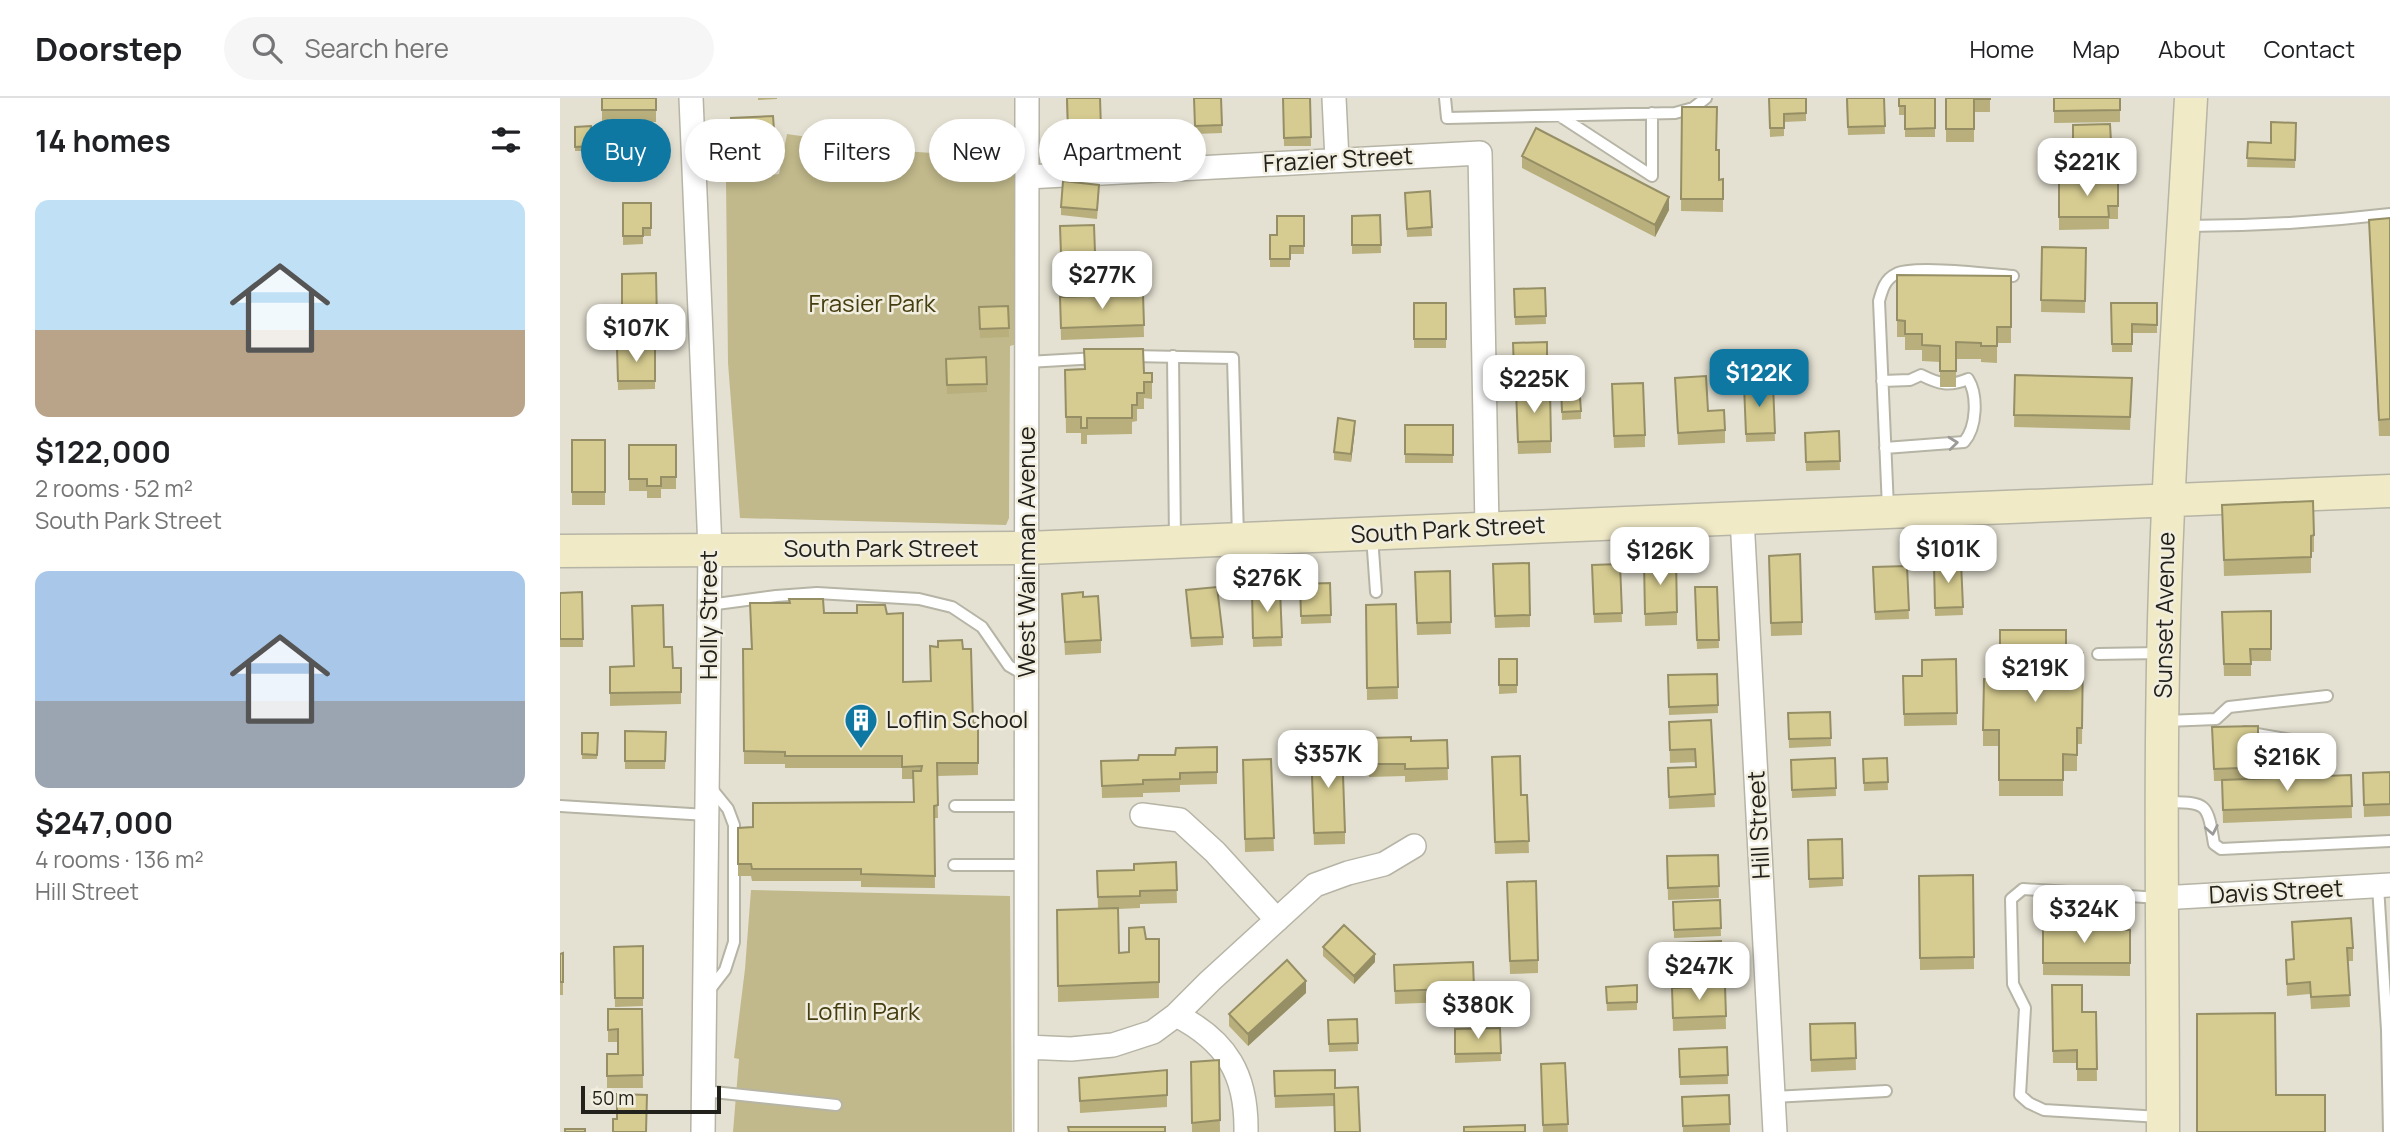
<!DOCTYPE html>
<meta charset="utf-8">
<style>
body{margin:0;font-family:Manrope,sans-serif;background:#f6f6f6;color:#202124;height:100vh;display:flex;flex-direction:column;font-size:26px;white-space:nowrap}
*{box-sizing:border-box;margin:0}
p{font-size:23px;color:#757577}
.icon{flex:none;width:38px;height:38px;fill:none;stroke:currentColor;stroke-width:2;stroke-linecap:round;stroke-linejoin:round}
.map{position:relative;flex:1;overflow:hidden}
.drawer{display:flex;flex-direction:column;background:#fff;width:560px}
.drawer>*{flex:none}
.hud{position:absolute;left:21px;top:21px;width:665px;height:63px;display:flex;gap:14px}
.scale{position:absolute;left:21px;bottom:18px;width:140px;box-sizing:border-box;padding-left:7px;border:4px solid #22211b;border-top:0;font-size:19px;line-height:24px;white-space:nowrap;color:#22211b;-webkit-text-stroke:5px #f1eedf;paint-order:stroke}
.price{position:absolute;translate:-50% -60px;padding:0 16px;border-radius:14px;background:#fff;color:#222;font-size:23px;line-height:46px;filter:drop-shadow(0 2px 4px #0008)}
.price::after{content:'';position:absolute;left:50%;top:42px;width:21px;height:16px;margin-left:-10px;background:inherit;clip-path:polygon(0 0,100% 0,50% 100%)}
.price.on{background:#0e78a3;color:#fff}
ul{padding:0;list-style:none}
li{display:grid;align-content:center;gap:14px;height:371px;padding:0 35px}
li span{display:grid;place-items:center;height:217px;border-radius:14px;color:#555}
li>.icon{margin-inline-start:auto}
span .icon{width:126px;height:126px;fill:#fffc;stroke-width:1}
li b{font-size:30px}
h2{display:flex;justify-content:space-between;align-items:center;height:84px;padding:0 35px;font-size:30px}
.tag{padding:0 24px;border-radius:32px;background:#fff;box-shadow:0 4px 10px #0003;font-size:24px;line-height:63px}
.tag.on{background:#0e78a3;color:#fff}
header{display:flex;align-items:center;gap:42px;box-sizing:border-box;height:98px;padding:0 35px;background:#fff;border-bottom:2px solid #e0e0e0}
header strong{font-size:33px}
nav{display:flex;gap:38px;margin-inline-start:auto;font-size:24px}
.search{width:490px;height:63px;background:#f6f6f6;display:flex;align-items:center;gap:18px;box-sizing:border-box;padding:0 24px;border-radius:38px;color:#757577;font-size:26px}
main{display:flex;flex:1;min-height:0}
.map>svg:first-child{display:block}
.green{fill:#c1b98b}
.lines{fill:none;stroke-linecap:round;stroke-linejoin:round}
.lane-casing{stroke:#b6b4a5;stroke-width:14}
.street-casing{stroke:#b6b4a5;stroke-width:26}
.secondary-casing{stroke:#b6b4a5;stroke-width:35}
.lane{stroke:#fff;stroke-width:10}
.street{stroke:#fff;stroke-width:23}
.secondary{stroke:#f0eac7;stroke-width:32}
.wall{fill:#b8af7d}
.shaded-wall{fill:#968f66}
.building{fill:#d6cc91;stroke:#968f66;stroke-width:2}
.oneway{stroke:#9c9b98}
.labels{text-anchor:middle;stroke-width:5;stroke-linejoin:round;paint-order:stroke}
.street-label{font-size:24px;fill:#22211b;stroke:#f1eedf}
.park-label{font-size:24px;fill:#453d0f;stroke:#f1eedf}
.poi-label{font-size:24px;fill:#22211b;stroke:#f1eedf;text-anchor:start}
</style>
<header>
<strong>Doorstep</strong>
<div class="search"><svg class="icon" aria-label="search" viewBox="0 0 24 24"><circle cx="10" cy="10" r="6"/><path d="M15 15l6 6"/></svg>Search here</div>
<nav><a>Home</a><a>Map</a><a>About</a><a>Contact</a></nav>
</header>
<main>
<section class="drawer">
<h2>14 homes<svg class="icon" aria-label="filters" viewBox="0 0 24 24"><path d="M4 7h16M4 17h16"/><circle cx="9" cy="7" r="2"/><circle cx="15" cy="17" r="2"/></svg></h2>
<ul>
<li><span style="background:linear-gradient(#bfe0f5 60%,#b9a48a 0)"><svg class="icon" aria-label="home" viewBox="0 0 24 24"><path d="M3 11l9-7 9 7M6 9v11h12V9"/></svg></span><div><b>$122,000</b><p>2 rooms · 52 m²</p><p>South Park Street</p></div></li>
<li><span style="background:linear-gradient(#a9c7e8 60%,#9aa5b1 0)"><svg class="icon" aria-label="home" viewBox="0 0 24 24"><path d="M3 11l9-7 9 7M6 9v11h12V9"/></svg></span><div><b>$247,000</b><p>4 rooms · 136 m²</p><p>Hill Street</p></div></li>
</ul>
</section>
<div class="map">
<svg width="1830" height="1034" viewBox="0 0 1830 1034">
<rect width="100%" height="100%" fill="#e4e1d2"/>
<path class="green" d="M227 36 343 53 458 61 457 246 450 248 449 420 446 427 180 420 168 265 166 82 219 76Z
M191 792 450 798 452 1034H173L179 961 174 960 185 871Z"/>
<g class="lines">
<defs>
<path id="lane" d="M885 0 887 20 1115 15 1133 10 1146 0
M1000 18 1092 78V15
M1627 128C1695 128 1763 124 1830 116
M571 258 673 260 678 439
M613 258 615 442
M467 264 538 260
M1322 283 1350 282 1361 277C1379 286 1389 289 1408 281 1418 297 1417 329 1404 344L1325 350
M1328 410 1319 203C1322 192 1325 181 1336 176 1352 167 1430 176 1453 178
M812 438 816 494
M149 507 216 498 257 495 359 501 392 509 422 529 449 568 467 578
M1538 556 1601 555
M1606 623 1656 621 1669 609 1767 598
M1685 634 1767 648
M1605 704C1647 705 1647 703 1654 746L1661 751 1830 743
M0 708 147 717
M395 708H467
M394 767H467
M1818 788 1827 932 1829 1034
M1599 800 1463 791 1451 801 1453 886 1465 910 1460 997 1469 1005 1484 1012 1600 1019
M148 894 165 872 174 844V727L168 711 151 690
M144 993 276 1007
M1213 999 1326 993"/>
<path id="street" d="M131 0 150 451 143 1034
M774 0 777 62
M467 79 920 55 927 430
M1182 420 1215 1034
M582 717 620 722 655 754 717 822
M1601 800 1830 787
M616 917C667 943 687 977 686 1034
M466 949 511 951 553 947 593 934 616 917 650 883 755 787 788 775 824 766 854 748
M466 1034 467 0"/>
<path id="secondary" d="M0 453 467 450 1830 393
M1603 1034C1603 853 1599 671 1605 490 1610 327 1622 163 1631 0"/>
</defs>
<use href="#lane" class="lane-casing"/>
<use href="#street" class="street-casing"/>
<use href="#secondary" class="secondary-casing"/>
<use href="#lane" class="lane"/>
<use href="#street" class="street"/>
<use href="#secondary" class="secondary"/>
</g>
<path class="wall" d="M42 0H96V24L42 25Z
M198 0H217V1L198 2Z
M506 0H540L541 44 508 45Z
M634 0H661L662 35 635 36Z
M723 0H750L751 48H724Z
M1209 0H1246V23L1224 24V38L1210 39Z
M1286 0H1324L1325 36 1288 37Z
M1339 0H1375V39H1345V17H1339Z
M1386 0H1430V14H1414V44H1386Z
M1494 0H1560V24L1494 25Z
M1122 9 1156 52 1159 82 1163 81V114L1121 113Z
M1736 25 1735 70 1687 69 1688 44 1711 45Z
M1550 26 1552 70 1521 71V56H1513V27Z
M31 28V53H15V29Z
M171 29 215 46V54L173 57Z
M103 34 104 70 49 72V35Z
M962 58 1109 112 1095 139 962 70Z
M1558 82V121H1549V131L1499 132V83Z
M870 93 872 138 847 139 845 103Z
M539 95 537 121 501 117V109Z
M63 105H91V138H83V146L63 147Z
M820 117 821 155 792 156V118Z
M744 118V156H730V169H710V137H717Z
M1830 120V338H1819L1809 122Z
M534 127 535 163 501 164 500 128Z
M1482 149 1526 150 1525 215 1481 214Z
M96 175 97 237H62V176Z
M1451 178V245H1437V265L1421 264V261H1396V289H1380V264L1362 263V252H1345V239H1337V222Z
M985 190 986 226 955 227 954 191Z
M583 196 584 239 501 242 500 199Z
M854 205H886V250H854Z
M1551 205H1597V235H1572V254H1552Z
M448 208 449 239 420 240 419 209Z
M987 244V279L954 280 953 245Z
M95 249V291L58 292 57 250Z
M426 259 427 294 387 296 386 261Z
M524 271 592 275V301L584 300V311H577V323L572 324V336L527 337V346H521V335H506L505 272Z
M1455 277 1572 280 1570 332 1454 329Z
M1115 280 1148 313 1165 332V345L1118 347Z
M1213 286 1215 343 1186 344 1184 287Z
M1001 288 1021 313V321L1002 322Z
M1052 299 1085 337V349L1054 350Z
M956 305 991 343V355L958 356Z
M845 327H893V365H845Z
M795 331 791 364 774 362V354Z
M1279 333 1280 372 1246 373 1245 335Z
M12 342H45V407H12Z
M69 347H116V391H101V400H87V393H69Z
M1662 407 1754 437V454H1751V475L1664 478Z
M1401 464 1403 517 1375 518 1374 465Z
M1060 466 1062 524 1034 525 1032 467Z
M1347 468 1349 521 1315 522 1313 469Z
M1209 470 1242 524V537L1211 538Z
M890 473 891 536 857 537 855 486Z
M1084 475 1117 514V527L1085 528Z
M933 478 970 517V529L935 530Z
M770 485 771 525 741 526 740 486Z
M1135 489H1157L1159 550 1137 551Z
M626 492 663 539V547L631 549Z
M720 492 722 548 693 549 692 493Z
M22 494 23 549H0V495Z
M502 496 523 499 541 542V555L505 557Z
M190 505 264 515 343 584 413 625H418V677L377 678 378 720H374L375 790 301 789V783H192L191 778H178V730L193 729 353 704V681H342V670H225V666H184L183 551H191Z
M836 506 838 601 807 602 806 507Z
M1711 513V563H1691V578H1664L1662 514Z
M104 549 113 570H121V606L50 608V569L73 568Z
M1506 555H1523L1522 646H1517V673H1503V698H1439V648H1423V632L1440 581Z
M939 561H957V595L939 596Z
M1396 561 1397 627 1344 628 1343 578H1362Z
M1157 576 1158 615 1109 617 1108 577Z
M1270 614 1271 648 1229 650 1228 615Z
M1151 622 1155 709 1109 711 1108 670 1135 669V664L1110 665 1109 624Z
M1652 629 1698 645 1707 644 1708 680 1791 677 1792 720 1663 725 1662 683H1654Z
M65 633 106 634 105 671H65Z
M22 635H38L37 661H22Z
M808 640 851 643 887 642 888 682 845 684V678L809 679Z
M657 649V686L620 687V694L583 695V699L542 700 541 663 578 662Z
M1275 660 1276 698 1232 700 1231 662Z
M1327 660 1328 692 1304 693 1303 661Z
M711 661 714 753 685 754 683 662Z
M751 661 785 734V746L754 747Z
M932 672 961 697H967L969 755 935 756Z
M1830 674V718L1804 719 1803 675Z
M1282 741 1283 788 1249 790 1248 742Z
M1158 757 1159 800 1108 802 1107 758Z
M616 764 617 805 580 806V810L558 811 559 855 569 854 586 841H599V900L498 904 497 812 538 810 537 773 574 772Z
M1413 777 1414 871 1360 872 1359 778Z
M947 796 978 862V875L950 876Z
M1160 802 1161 838 1114 840 1113 804Z
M1732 824 1793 850V863H1788L1790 909 1751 911 1750 896 1727 898 1726 862 1733 861Z
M1483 830 1570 832V878L1483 877Z
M1161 843 1162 883 1115 885 1114 845Z
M83 848V908L55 909 54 849Z
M763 849 815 864 794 886 763 858Z
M3 855V897H0V856Z
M913 864 914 903 835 906 834 867Z
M1077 887V912L1047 913 1046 889Z
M1492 887 1522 914H1536L1537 983H1517V965H1493Z
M1165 888 1166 931 1113 933 1112 890Z
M746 895 688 948 669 928V916Z
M48 911H82L83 990H47V956H58V944H48Z
M797 921 798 953 769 954 768 922Z
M1295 925 1296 972 1251 974 1250 926Z
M940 930 941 963 895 965V931Z
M1167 949 1168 986 1120 987 1119 951Z
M659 962 660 1034H632L631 964Z
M1005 965 1008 1034H983L981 966Z
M607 972V1009L520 1015 519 980Z
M714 973 775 990 774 1008 715 1010Z
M1169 997 1170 1034H1123L1122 999Z"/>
<path class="shaded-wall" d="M1109 99V112L1095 139V127Z
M795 323V331L791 364V356Z
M815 856V864L794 886V878Z
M746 883V895L688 948V936Z"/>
<path class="building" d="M42 0H96V12H42Z
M507 0H540L541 31 508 32Z
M634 0H661L662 27 635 28Z
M723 0H750L751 39 724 40Z
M1209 0H1246V15L1224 16V30H1210Z
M1287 0H1324L1325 28 1288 29Z
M1339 0H1375V30L1345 31V8H1339Z
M1386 0H1430V1H1414V31H1386Z
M1494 0H1560V12L1494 13Z
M1122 9H1157L1156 52H1159V82L1163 81V101H1121Z
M213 18 215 46 173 48 171 20Z
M1711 24 1736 25 1735 62 1687 60 1688 44 1711 45Z
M1550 26 1552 61 1521 62V47L1513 48V27Z
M31 28V48L15 49V29Z
M976 30 1109 99 1095 127 962 58Z
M103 34 104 62 49 63V35Z
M1558 82V108H1548L1549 119H1499V83Z
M503 83 539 87 537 112 501 109Z
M870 93 872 129 847 131 845 95Z
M63 105H91V130H83V138H63Z
M820 117 821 147H792V118Z
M717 118H744V148H730V161H710V137H717Z
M1830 120V321L1819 322 1809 122Z
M534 127 535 155 501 156 500 128Z
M1482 149 1526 150 1525 203 1481 202Z
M96 175 97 224 62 225V176Z
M1337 177 1451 178V229H1437V248H1421V245L1396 244V273H1380V248L1362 247V236H1345V223L1337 222Z
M985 190 986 218 955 219 954 191Z
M583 196 584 227 501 230 500 199Z
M854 205H886V241H854Z
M1551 205H1597V227L1572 226V246H1552Z
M448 208 449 230 420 231 419 209Z
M987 244V271L954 272 953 245Z
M95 249V283H58L57 250Z
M524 251H583L584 275H592V284H584V295H577V307H572V320H527V330H521V319H506L505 272 525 271Z
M426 259 427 286 387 287 386 261Z
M1455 277 1572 280 1570 319 1454 317Z
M1146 278 1148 313 1164 312 1165 332 1118 335 1115 280Z
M1083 285 1085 337 1054 338 1052 286Z
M1213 286 1215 335 1186 336 1184 287Z
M1019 287 1021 313 1002 314 1001 288Z
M990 291 991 343 958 344 956 292Z
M778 320 795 323 791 356 774 354Z
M845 327H893V357L845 356Z
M1279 333 1280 363 1246 364 1245 335Z
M12 342H45V394H12Z
M69 347H116V379H101V388H87V381H69Z
M1753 403 1754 437 1751 438V459L1664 462 1662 407Z
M1240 456 1242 524 1211 525 1209 458Z
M1116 462 1117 514 1085 516 1084 463Z
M1401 464 1403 509 1375 510 1374 465Z
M969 465 970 517 935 518 933 466Z
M1060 466 1062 515 1034 516 1032 467Z
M1347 468 1349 512 1315 514 1313 469Z
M890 473 891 524 857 525 855 474Z
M770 485 771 517 741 518 740 486Z
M657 489 663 539 631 540 626 492Z
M1135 489H1157L1159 542H1137Z
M720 492 722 539 693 540 692 493Z
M22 494 23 541H0V495Z
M523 494V499L538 498 541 542 505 544 502 496Z
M229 501H263L264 515H297V507H325L327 516 343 515V584L371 583 370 548 378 549V543L402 542 403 551H411L413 625H418V665H377L378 707 374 708 375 778 301 776V771H192L191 766H178V730L193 729V705L354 704 353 673H361L362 668 342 669V658H225V654L184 653 183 551H192L190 505H230Z
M836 506 838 589 807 590 806 507Z
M103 507 104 549H112L113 570H121V594L50 595V569L74 568 72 508Z
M1711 513V551H1690L1691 566H1664L1662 514Z
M1440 532H1506V555H1523L1522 630H1517V657L1503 656V682H1439V632H1423L1424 581H1440Z
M939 561H957V587H939Z
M1396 561 1397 615 1344 616 1343 578H1362V562Z
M1157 576 1158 607 1109 609 1108 577Z
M1270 614 1271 640 1229 641 1228 615Z
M1151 622 1155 696 1109 699 1108 670 1136 669 1135 651 1110 652 1109 624Z
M1698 628V645L1707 644 1708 669 1654 671 1652 629Z
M65 633 106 634 105 663H65Z
M22 635H38L37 657 22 656Z
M851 639V643L887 642 888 670 845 671V666H809L808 640Z
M782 648 785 734 754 735 751 649Z
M657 649V674L620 675V681L583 682V686L542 688 541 663 578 662 579 657H615L616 650Z
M960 658 961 697H967L969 743 935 744 932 659Z
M1275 660 1276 690 1232 692 1231 662Z
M1327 660 1328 684 1304 685 1303 661Z
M711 661 714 740 685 741 683 662Z
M1830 674V706L1804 707 1803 675Z
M1791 677 1792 708 1663 712 1662 682Z
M1282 741 1283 780 1249 781 1248 742Z
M1158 757 1159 788 1108 790 1107 758Z
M616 764 617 792 580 793V798L538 799 537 773 574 772V766Z
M1413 777 1414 859 1360 860 1359 778Z
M976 783 978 862 950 863 947 784Z
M1160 802 1161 830 1114 832 1113 804Z
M558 810 559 855 569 854V830L584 829 586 841H599V884L498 888 497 812Z
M1494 817 1517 832H1570V865H1483V830H1486Z
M1791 820 1793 850H1787L1790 897 1751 899 1750 884 1727 886 1726 862 1734 861 1732 824Z
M784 827 815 856 794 878 763 849Z
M1161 843 1162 875 1115 876 1114 845Z
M83 848V900H55L54 849Z
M3 855V884H0V856Z
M727 862 746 883 688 936 669 916Z
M913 864 914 890 835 893 834 867Z
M1077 887V904L1047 905 1046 889Z
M1492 887H1522V914H1536L1537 971H1517V952L1493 953Z
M1165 888 1166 918 1113 920 1112 890Z
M48 911H82L83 977 47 978V956H58V931L48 932Z
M1715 915 1716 997H1765V1034H1637V916Z
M797 921 798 945 769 946 768 922Z
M1295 925 1296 960 1251 962 1250 926Z
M940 930 941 955 895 956V931Z
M1167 949 1168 977 1120 979 1119 951Z
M659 962 660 1022 632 1025 631 964Z
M1005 965 1008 1026 983 1027 981 966Z
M607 972V997L520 1003 519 980Z
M775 972V990L798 989 800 1034H775L774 996 715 998 714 973Z
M57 996 87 997 86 1034H53V1021H57Z
M1169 997 1170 1026 1123 1028 1122 999Z
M965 1027V1034H904V1029Z
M508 1029H605V1034H509Z
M5 1031H25V1034H5Z"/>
<defs><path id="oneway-chevron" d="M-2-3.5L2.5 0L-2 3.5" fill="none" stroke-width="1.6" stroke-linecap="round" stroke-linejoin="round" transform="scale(1.75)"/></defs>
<g class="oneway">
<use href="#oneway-chevron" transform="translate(1393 345) rotate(-6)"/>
<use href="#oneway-chevron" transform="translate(1652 732) rotate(79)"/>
</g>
<defs>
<symbol id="building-pin" viewBox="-11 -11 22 30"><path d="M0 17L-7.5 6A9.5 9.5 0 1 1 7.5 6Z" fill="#0e78a3" stroke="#f1eedf"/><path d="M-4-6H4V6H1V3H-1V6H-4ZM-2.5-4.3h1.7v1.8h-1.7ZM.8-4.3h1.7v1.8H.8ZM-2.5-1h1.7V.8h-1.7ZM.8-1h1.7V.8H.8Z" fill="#fff"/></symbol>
</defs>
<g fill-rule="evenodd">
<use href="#building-pin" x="282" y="603" width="38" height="52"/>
</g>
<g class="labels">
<g class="street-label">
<text transform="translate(778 62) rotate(-3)" y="8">Frazier Street</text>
<text transform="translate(888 432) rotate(-3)" y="8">South Park Street</text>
<text x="321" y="459">South Park Street</text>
<text transform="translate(467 454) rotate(-90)" y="8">West Wainman Avenue</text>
<text transform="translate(149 517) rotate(-90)" y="8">Holly Street</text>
<text transform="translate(1605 517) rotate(-89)" y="8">Sunset Avenue</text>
<text transform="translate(1199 727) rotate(-93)" y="8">Hill Street</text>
<text transform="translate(1716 794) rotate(-3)" y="8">Davis Street</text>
</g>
<g class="park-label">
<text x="312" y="214">Frasier Park</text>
<text x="303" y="922">Loflin Park</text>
</g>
<g class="poi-label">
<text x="326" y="630">Loflin School</text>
</g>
</g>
</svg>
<div class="scale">50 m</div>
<b class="price" style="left:1527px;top:100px">$221K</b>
<b class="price" style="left:542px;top:213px">$277K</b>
<b class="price" style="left:76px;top:266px">$107K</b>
<b class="price on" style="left:1199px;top:311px">$122K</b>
<b class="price" style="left:974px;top:317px">$225K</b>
<b class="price" style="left:1388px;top:487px">$101K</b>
<b class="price" style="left:1100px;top:489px">$126K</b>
<b class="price" style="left:707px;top:516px">$276K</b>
<b class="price" style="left:1475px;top:606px">$219K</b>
<b class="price" style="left:768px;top:692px">$357K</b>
<b class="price" style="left:1727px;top:695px">$216K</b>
<b class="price" style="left:1524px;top:847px">$324K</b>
<b class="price" style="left:1139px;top:904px">$247K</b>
<b class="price" style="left:918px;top:943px">$380K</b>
<div class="hud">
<a class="tag on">Buy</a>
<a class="tag">Rent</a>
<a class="tag">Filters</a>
<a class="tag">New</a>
<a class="tag">Apartment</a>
</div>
</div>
</main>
